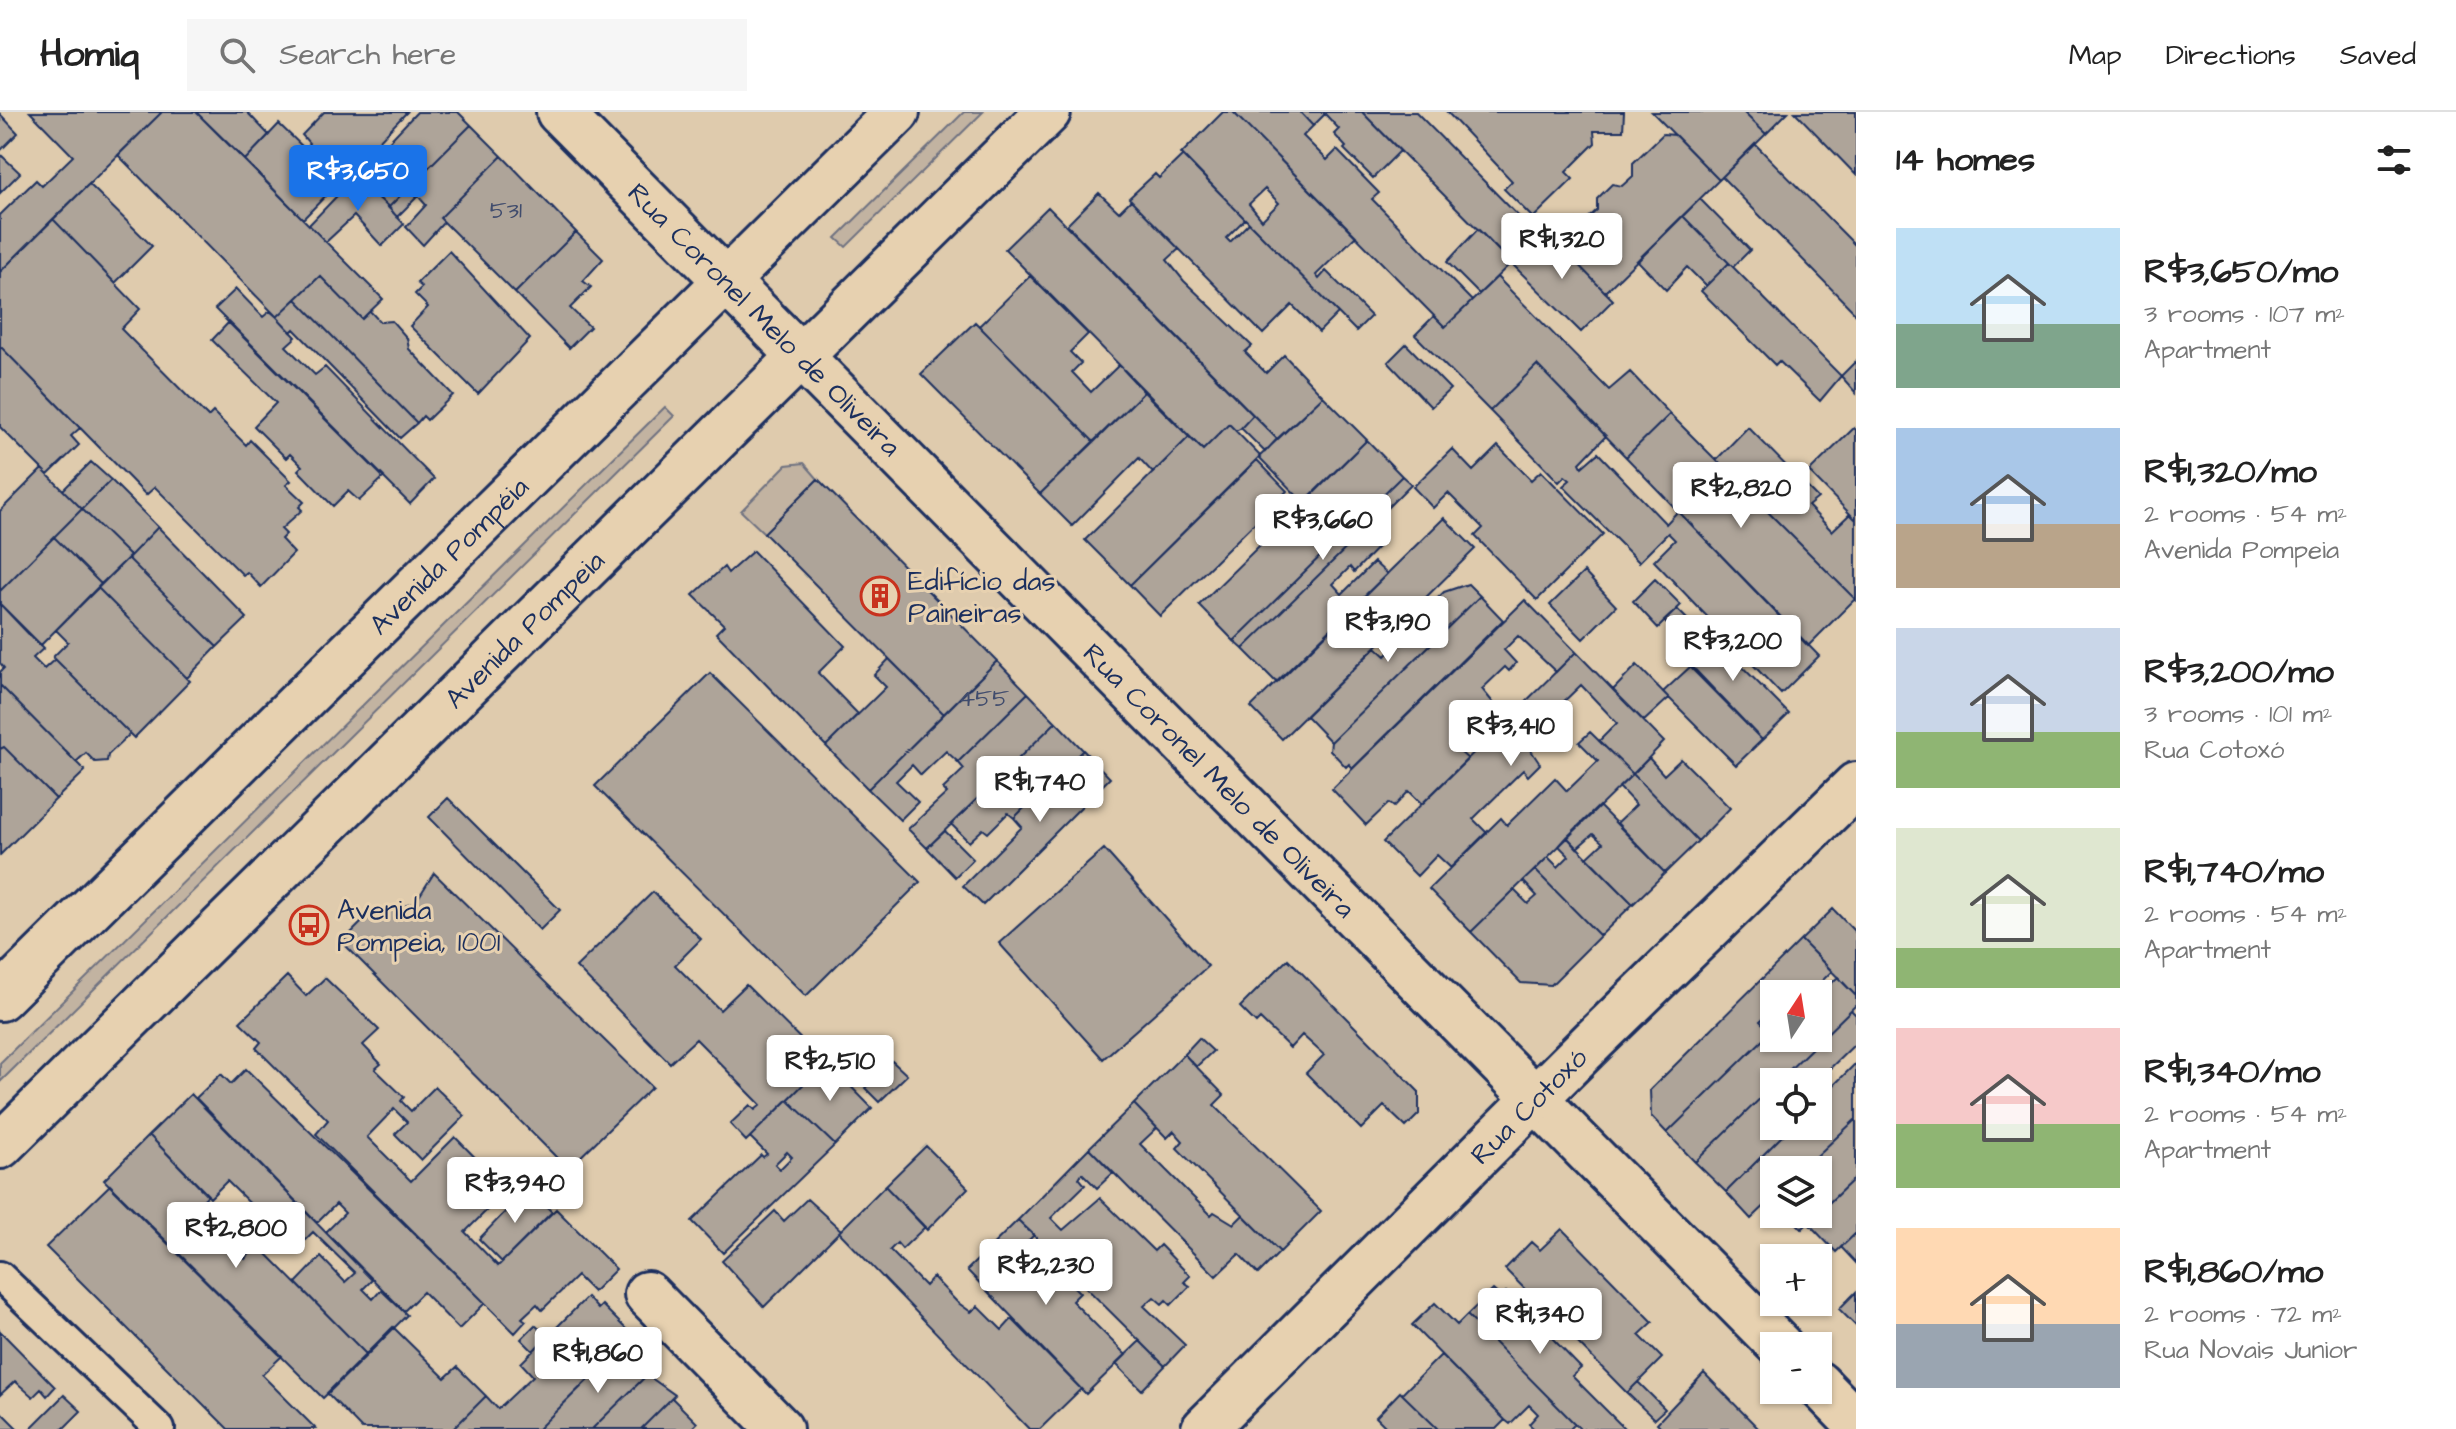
<!DOCTYPE html>
<meta charset="utf-8">
<style>
body{margin:0;font-family:"Architects Daughter",sans-serif;background:#f6f6f6;color:#222;height:100vh;display:flex;flex-direction:column;font-size:30px;white-space:nowrap}
*{box-sizing:border-box;margin:0}
p{font-size:26px;color:#767676}
.icon{flex:none;width:44px;height:44px;fill:none;stroke:currentColor;stroke-width:2;stroke-linecap:round;stroke-linejoin:round}
.map{position:relative;flex:1;overflow:hidden}
.panel{display:flex;flex-direction:column;background:#fff;width:600px}
.panel>*{flex:none}
.needle{width:52px;rotate:12deg}
.tools{position:absolute;left:1760px;top:868px;display:grid;gap:16px}
.tools a{display:grid;place-items:center;width:72px;height:72px;border-radius:0px;background:#fff;box-shadow:0 2px 6px #0004;font-size:40px}
.price{position:absolute;translate:-50% -68px;padding:0 18px;border-radius:8px;background:#fff;color:#222;font-size:26px;line-height:52px;filter:drop-shadow(0 2px 4px #0008)}
.price::after{content:'';position:absolute;left:50%;top:48px;width:24px;height:18px;margin-left:-12px;background:inherit;clip-path:polygon(0 0,100% 0,50% 100%)}
.price.selected{background:#1a73e8;color:#fff}
ul{padding:0;list-style:none}
li{display:flex;align-items:center;gap:24px;height:200px;padding:0 40px}
li span{display:grid;place-items:center;flex:none;width:224px;height:160px;border-radius:0px;color:#555}
li>.icon{margin-inline-start:auto}
span .icon{width:96px;height:96px;fill:#fffc;stroke-width:1}
li b{font-size:34px}
h2{display:flex;justify-content:space-between;align-items:center;height:96px;padding:0 40px;font-size:34px}
header{display:flex;align-items:center;gap:48px;box-sizing:border-box;height:112px;padding:0 40px;background:#fff;border-bottom:2px solid #e0e0e0}
header strong{font-size:38px}
nav{display:flex;gap:44px;margin-inline-start:auto;font-size:28px}
.search{width:560px;height:72px;background:#f6f6f6;display:flex;align-items:center;gap:20px;box-sizing:border-box;padding:0 28px;border-radius:0px;color:#767676;font-size:30px}
main{display:flex;flex:1;min-height:0}
.map>svg:first-child{display:block}
.green{fill:#c2b3a1;stroke:#6e7180;stroke-width:2}
.building{fill:#aea499;stroke:#1b2f5e;stroke-width:2;fill-rule:evenodd}
.lines{fill:none;stroke-linecap:round;stroke-linejoin:round}
.lane-casing{stroke:#1b2f5e;stroke-width:34}
.street-casing{stroke:#1b2f5e;stroke-width:50}
.secondary-casing{stroke:#1b2f5e;stroke-width:50}
.lane{stroke:#e7d1b0;stroke-width:28}
.street{stroke:#e7d1b0;stroke-width:44}
.secondary{stroke:#e7d1b0;stroke-width:44}
.labels{text-anchor:middle;stroke-width:6;stroke-linejoin:round;paint-order:stroke}
.number-label{font-size:24px;fill:#404c6d}
.street-label{font-size:28px;fill:#1b2f5e;stroke:#e7d1b0}
.poi-label{font-size:28px;fill:#1b2f5e;stroke:#e7d1b0;text-anchor:start}
</style>
<header>
<strong>Homiq</strong>
<div class="search"><svg class="icon" aria-label="search" viewBox="0 0 24 24"><circle cx="10" cy="10" r="6"/><path d="M15 15l6 6"/></svg>Search here</div>
<nav><a>Map</a><a>Directions</a><a>Saved</a></nav>
</header>
<main>
<div class="map">
<svg width="1856" height="1317" viewBox="0 0 1856 1317">
<rect width="100%" height="100%" fill="#dfcbad"/>
<filter id="ink" filterUnits="userSpaceOnUse"><feTurbulence type="fractalNoise" baseFrequency=".0125" numOctaves="2"/><feDisplacementMap in="SourceGraphic" scale="16" xChannelSelector="R" yChannelSelector="G"/><feConvolveMatrix kernelMatrix="1 2 1 2 8 2 1 2 1" color-interpolation-filters="sRGB"/></filter>
<g filter="url(#ink)">
<path class="green" d="M964 0H983L846 135 836 126Z
M665 295 674 304 0 970V951Z
M804 351 818 367 764 421 741 399 786 353Z"/>
<path class="building" d="M30 0H162L0 160V103L36 68 42 74 73 44Z
M162 0H196L383 187 362 207 320 164 277 205 118 43Z
M196 0H247L269 23 245 48Z
M324 0H407L303 107 245 48 279 12 305 37 309 31 302 23Z
M417 0H458L471 13 389 95 377 85 397 63 390 55 376 70 370 64 364 71 357 63Z
M1223 0H1233L1356 124 1316 163 1319 167 1326 159 1371 204 1356 219 1181 42ZM1265 77 1279 91 1262 108 1249 92Z
M1233 0H1300L1313 14 1303 24 1327 48 1337 38 1379 81 1372 87 1472 189 1445 215Z
M1300 0H1362L1400 39 1373 66 1344 37 1346 35 1334 22 1339 17 1325 2 1313 14Z
M1362 0H1416L1538 124 1511 151Z
M1447 0H1624L1623 19H1594L1595 31 1566 60 1573 67 1533 106 1504 77 1512 69Z
M1652 0H1743L1766 22 1719 68Z
M1743 0H1788L1766 22Z
M1795 0H1856V63Z
M0 2 18 21 0 39Z
M471 13 502 44 440 106 444 110 423 133 406 115 426 93 418 84 397 105 389 95Z
M1663 22 1675 23 1719 68 1605 180 1560 134V124L1577 107 1584 110 1597 98V87L1612 72 1622 74 1633 64V51Z
M1755 32 1856 134V202L1722 65Z
M0 42 20 61 0 81Z
M1183 43 1245 107 1226 126 1230 130 1249 111 1338 201 1319 220 1292 193 1263 222 1129 86 1155 62 1159 66Z
M502 44 576 120 515 181 440 106Z
M357 63 404 112 382 134 354 104 326 130 309 113Z
M89 72 152 134 115 171 53 107Z
M1099 81 1119 100 1131 88 1179 137 1167 148 1184 169 1252 234 1245 240 1266 261 1284 243 1323 284 1277 327 1067 113Z
M1700 87 1750 138 1733 155 1683 104Z
M1048 95 1253 303 1241 316 1236 319 1229 312 1203 338 1005 137Z
M1683 104 1729 151 1706 174 1687 155 1666 178 1638 149Z
M53 107 140 197 121 217 208 305 213 300 246 333 250 328 291 369 286 373 304 390 299 395 302 398 281 417 286 422 281 427 294 441 261 475 247 460 243 463 155 375 146 383 0 234V160Z
M1478 117 1511 151 1479 182 1447 150Z
M1544 118 1613 188 1581 220 1511 151Z
M576 120 603 147 583 169 591 175 570 196 590 215 569 236 515 181Z
M449 139 530 227 478 282 410 214 428 195 415 182 422 175 417 171Z
M1729 151 1841 264 1820 289 1779 249 1775 253 1701 179Z
M320 164 362 207 370 199 380 210 392 209 407 226 409 237 453 283 427 308 423 304 417 311 296 187Z
M1030 164 1088 222 1070 240 1081 251 1072 260 1091 280 1119 253 1144 280 1094 330 979 214Z
M1497 165 1609 278 1630 260 1670 302 1626 345 1537 253 1490 299 1415 223 1434 204 1445 215Z
M236 177 263 205 270 199 277 205 296 225 286 234 315 263 325 255 434 367 410 392 215 197Z
M296 187 417 311 400 326 294 217 291 220 277 205Z
M229 210 384 365 359 389 348 379 333 394 298 358 302 354 290 342 286 346 254 314 276 291 212 228Z
M975 210 1094 330 1040 382 921 262Z
M1406 232 1450 277 1431 295 1388 250Z
M0 234 80 316 71 324 79 333 48 363 0 315Z
M1856 249V281L1841 264Z
M1537 253 1606 324 1580 351 1582 355 1598 341 1666 412 1678 399 1819 544 1781 582 1654 449 1675 428 1668 421 1639 450 1563 374 1570 368 1565 364 1559 370 1490 299Z
M1144 280 1189 325 1153 361 1139 346 1072 414 1040 382Z
M1323 284 1367 328 1304 391 1259 345Z
M1670 302 1855 487 1808 534 1626 345Z
M1253 303 1277 327 1265 340 1241 316Z
M1229 312 1260 344 1130 473 1085 428 1189 325 1203 338Z
M1748 315 1818 386 1808 394 1832 419 1850 402 1856 408V488L1716 348Z
M1854 316 1856 318V408L1809 360Z
M1367 328 1402 364 1234 529 1199 493Z
M1498 334 1531 368 1541 359 1603 422 1537 488 1475 424 1483 416 1448 381 1433 396 1413 375 1452 337 1473 359Z
M1257 348 1287 379 1160 504 1130 473Z
M91 350 111 368 82 397 63 378Z
M42 357 82 397 0 479V399Z
M1402 364 1411 372 1369 414 1243 537 1234 529Z
M818 367 997 549 944 602 764 421Z
M111 368 158 415 130 444 82 397Z
M82 397 130 444 101 472 54 425Z
M1444 406 1475 437 1282 627 1251 595Z
M1369 414 1384 429 1354 460 1350 455 1333 472 1342 482 1374 450 1387 462 1277 571 1243 537Z
M158 415 247 506 217 535 128 446Z
M54 425 101 472 40 534 0 492V479Z
M753 439 845 534 818 561 858 602 826 634 716 521 724 513 693 483 724 455 728 461Z
M128 446 217 535 187 566 98 476Z
M1584 460 1616 494 1583 527 1550 493Z
M1655 467 1681 493 1658 516 1633 489Z
M1468 472 1480 484 1331 630 1306 604 1376 535 1386 544 1399 530 1396 527 1444 480Z
M98 476 190 569 134 626 53 545 68 530 56 518Z
M1480 484 1503 508 1353 656 1349 652 1346 655 1330 638 1331 630Z
M1525 488 1576 540 1556 560 1518 524 1504 538 1516 551 1509 559 1505 555 1482 577 1504 604 1481 626 1477 621 1459 639 1468 647 1422 692 1409 679 1394 695 1389 691 1366 713 1332 677Z
M0 492 44 536 33 546 44 557 55 547 130 622 108 643 107 649 95 650 86 641 76 650 0 573V560L4 556 0 551Z
M1677 497 1689 509 1676 521 1664 509Z
M1697 509 1789 602 1762 628 1684 546 1693 537 1685 528 1691 522 1687 517Z
M1576 540 1664 630 1633 662 1599 629 1617 611 1581 573 1524 628 1540 652 1528 664 1523 658 1473 707 1487 721 1451 756 1437 743 1417 764 1383 730Z
M889 547 944 602 868 677 826 634 886 575 874 563Z
M997 549 1028 581 958 650 946 639 921 663 912 653 896 669 918 690 900 708 868 677Z
M1637 553 1669 586 1644 609 1613 578Z
M1690 555 1762 628 1736 653 1663 580Z
M710 561 920 770 806 884 595 674Z
M0 573 85 659 56 687 4 635 0 637Z
M1028 581 1056 610 927 736 908 717 947 681 943 677 964 657 958 650Z
M1056 610 1083 638 1014 706 1008 701 988 721 983 717 969 730 951 712Z
M1590 620 1633 662 1471 820 1429 777 1501 706 1507 713 1555 666 1567 679 1598 649 1579 630Z
M4 635 56 687 0 743V637Z
M1083 638 1110 666 983 793 963 774 1022 715 1014 706Z
M1649 646 1664 663 1681 647 1730 696 1698 729 1633 662Z
M1633 662 1698 729 1665 761 1617 711 1636 693 1619 675Z
M448 686 560 798 540 818 429 705Z
M1599 694 1665 761 1633 792 1587 746 1603 731 1593 722 1577 736 1567 725Z
M945 719 973 747 955 765 927 736Z
M1567 725 1633 792 1600 824 1535 758 1548 745 1558 755 1569 744 1559 734Z
M1104 737 1208 854 1103 947 999 831Z
M1535 758 1600 824 1551 873 1521 871 1471 820 1514 778 1528 792 1537 784 1523 769Z
M434 761 652 975 568 1057 342 830 367 805 415 791Z
M653 780 701 827 675 853 720 898 746 873 825 951 746 1029 730 1012 750 993 755 998 761 993 696 927 670 951 576 855Z
M1833 797 1856 821V884L1801 828Z
M1801 828 1832 859 1809 882H1774V896L1760 909 1771 920 1667 1021 1651 1004 1650 978Z
M1288 847 1419 980V1002L1406 1015 1384 994 1361 1017 1306 961 1324 943 1302 923 1290 936 1260 907 1256 911 1240 895Z
M287 864 306 884 325 866 379 918 363 933 381 952 375 957 404 985 401 989 411 999 435 975 465 1004 421 1048 395 1022 407 1010 394 997 367 1025 411 1069 455 1025 507 1078 465 1120 498 1154 556 1097 616 1157 593 1180 577 1164 542 1198 537 1192 522 1206 526 1209 515 1221 316 1022 328 1008 256 936 261 930 240 910Z
M1838 865 1856 884V893L1695 1050 1667 1021 1771 920 1778 928 1818 926V884Z
M1851 898 1856 903V931L1816 970H1777Z
M1199 926 1213 939 1196 955 1184 942Z
M1184 942 1224 983 1214 993 1321 1099 1280 1140 1177 1036 1183 1029 1174 1019 1167 1026 1134 992Z
M826 949 872 996 835 1033 788 988Z
M892 949 907 963 879 990 865 976Z
M1856 951V1007L1802 1058H1774V1085L1751 1107 1726 1080 1792 1014H1818V989Z
M246 957 485 1191 459 1217 423 1180 404 1199 326 1120 345 1101 336 1092 317 1111 196 986 221 962 231 972Z
M1774 973V1014H1792L1726 1080 1695 1050Z
M191 982 372 1168 363 1177 373 1187 381 1178 407 1203 367 1243 296 1171 321 1145 345 1170 355 1161 313 1120 296 1137 227 1069 210 1086 149 1023Z
M788 988 835 1033 723 1141 692 1109 761 1043 763 1045 767 1042 750 1025ZM787 1040 792 1045 780 1057 775 1052Z
M1134 992 1157 1016 1140 1032 1211 1103 1214 1100 1234 1112 1243 1103 1280 1140 1258 1162 1239 1142 1216 1164 1089 1036Z
M1856 1007V1065L1818 1101V1058H1802Z
M149 1023 208 1083 191 1100 216 1124 219 1121 245 1147 258 1133 367 1243 323 1286 104 1068Z
M926 1034 968 1076 927 1118 885 1074Z
M1089 1036 1113 1061 1097 1076 1082 1061 1079 1066 1085 1073 1051 1106 1063 1118 1100 1086 1154 1139 1160 1133 1190 1164 1184 1170 1190 1174 1171 1193 1166 1188 1162 1192 1154 1185 1144 1194 1185 1233 1165 1254 1018 1108Z
M1856 1065V1121L1836 1140 1808 1111Z
M110 1073 282 1244 262 1263 316 1317H228L46 1135Z
M885 1074 925 1115 902 1137 897 1131 890 1138 925 1174 933 1165 957 1190 971 1200 978 1194 1002 1218 1012 1207 1081 1277 1040 1317H1029L839 1120Z
M528 1076 552 1100 502 1150 479 1127Z
M807 1087 841 1118 764 1195 722 1149 775 1099 784 1109Z
M1788 1102H1817L1802 1117Z
M1018 1108 1034 1123 1028 1129 1080 1181 1072 1189 1126 1243 1086 1282 967 1158Z
M1562 1117 1653 1210 1639 1223 1662 1246 1627 1281 1505 1157 1531 1130 1540 1138Z
M1856 1121V1151L1841 1135Z
M1493 1178 1501 1185 1506 1180 1519 1193 1530 1182 1564 1217 1553 1227 1581 1256 1572 1264 1625 1317H1580L1467 1203Z
M1856 1180V1214L1839 1197Z
M587 1185 598 1197 602 1193 633 1224 538 1317H453L486 1284 498 1297 533 1264 521 1251Z
M1435 1191 1457 1213 1467 1203 1575 1312 1570 1317H1534L1529 1312 1538 1302 1529 1293 1510 1312 1505 1308 1412 1213Z
M535 1213 547 1224 533 1239 521 1227Z
M393 1215 445 1266 457 1255 486 1284 453 1317H362L327 1281Z
M0 1219 55 1275 47 1284 41 1277 33 1285 15 1269 0 1283Z
M1140 1229 1165 1254 1142 1278 1116 1252Z
M620 1236 647 1263 592 1317H538Z
M1441 1243 1505 1308 1496 1317H1438L1402 1282Z
M1704 1261 1759 1317H1663L1657 1311Z
M647 1263 675 1283 641 1317H592Z
M1638 1270 1665 1297 1654 1307 1627 1281Z
M1400 1280 1402 1282 1438 1317H1388L1376 1305Z
M64 1283 81 1299 63 1317H30Z
M672 1286 697 1311 691 1317H641Z
M0 1299 18 1317H0Z"/>
<g class="lines">
<defs>
<path id="lane" d="M0 1164 160 1317"/>
<path id="street" d="M559 0 726 169
M647 1182 780 1317"/>
<g id="secondary">
<path id="s1" d="M726 169 1780 1234"/>
<path id="s2" d="M0 886 897 0"/>
<path id="s3" d="M0 1034 1048 0"/>
<path d="M1818 1272 1856 1311"/>
<path id="s4" d="M1204 1317 1595 927 1856 673"/>
</g>
</defs>
<use href="#lane" class="lane-casing"/>
<use href="#street" class="street-casing"/>
<use href="#secondary" class="secondary-casing"/>
<use href="#lane" class="lane"/>
<use href="#street" class="street"/>
<use href="#secondary" class="secondary"/>
</g>
</g>
<defs>
<symbol id="building-ring" viewBox="-11 -11 22 22"><circle r="9.5" fill="#e7d1b0" stroke="#c8321e" stroke-width="1.5"/><path d="M-4-6H4V6H1V3H-1V6H-4ZM-2.5-4.3h1.7v1.8h-1.7ZM.8-4.3h1.7v1.8H.8ZM-2.5-1h1.7V.8h-1.7ZM.8-1h1.7V.8H.8Z" fill="#c8321e"/></symbol>
<symbol id="bus-ring" viewBox="-11 -11 22 22"><circle r="9.5" fill="#e7d1b0" stroke="#c8321e" stroke-width="1.5"/><path d="M-5-6H5V4H4V6H2V4H-2V6H-4V4H-5ZM-3.5-4V0h7V-4ZM-3.5 1.2v1.5H-2V1.2ZM2 1.2v1.5H3.5V1.2Z" fill="#c8321e"/></symbol>
</defs>
<g fill-rule="evenodd">
<use href="#building-ring" x="858" y="462" width="44" height="44"/>
<use href="#bus-ring" x="287" y="791" width="44" height="44"/>
</g>
<g class="labels">
<g class="number-label">
<text x="506" y="106">531</text>
<text x="984" y="594">455</text>
</g>
<g class="street-label">
<text transform="translate(765 207) rotate(45)" y="10">Rua Coronel Melo de Oliveira</text>
<text dy="10" stroke="none"><textPath href="#s2" startOffset="630">Avenida Pompéia</textPath></text>
<text dy="10" stroke="none"><textPath href="#s3" startOffset="736">Avenida Pompeia</textPath></text>
<text dy="10" stroke="none"><textPath href="#s1" startOffset="702">Rua Coronel Melo de Oliveira</textPath></text>
<text dy="10" stroke="none"><textPath href="#s4" startOffset="458">Rua Cotoxó</textPath></text>
</g>
<g class="poi-label">
<text x="908" y="478">Edifício das<tspan x="908" dy="32">Paineiras</tspan></text>
<text x="337" y="807">Avenida<tspan x="337" dy="32">Pompeia, 1001</tspan></text>
</g>
</g>
</svg>
<div class="tools">
<a><svg class="needle" viewBox="-14 -14 28 28"><path d="M0-13l5 13h-10z" fill="#e53935"/><path d="M0 13l5-13h-10z" fill="#767676"/></svg></a>
<a><svg class="icon" aria-label="locate" viewBox="0 0 24 24"><circle cx="12" cy="12" r="6"/><path d="M12 2v4M12 18v4M2 12h4M18 12h4"/></svg></a>
<a><svg class="icon" aria-label="layers" viewBox="0 0 24 24"><path d="M12 4l9 5-9 5-9-5zM3 14l9 5 9-5"/></svg></a>
<a>+</a>
<a>−</a>
</div>
<b class="price selected" style="left:358px;top:101px">R$3,650</b>
<b class="price" style="left:1562px;top:169px">R$1,320</b>
<b class="price" style="left:1741px;top:418px">R$2,820</b>
<b class="price" style="left:1323px;top:450px">R$3,660</b>
<b class="price" style="left:1388px;top:552px">R$3,190</b>
<b class="price" style="left:1733px;top:571px">R$3,200</b>
<b class="price" style="left:1511px;top:656px">R$3,410</b>
<b class="price" style="left:1040px;top:712px">R$1,740</b>
<b class="price" style="left:830px;top:991px">R$2,510</b>
<b class="price" style="left:515px;top:1113px">R$3,940</b>
<b class="price" style="left:236px;top:1158px">R$2,800</b>
<b class="price" style="left:1046px;top:1195px">R$2,230</b>
<b class="price" style="left:1540px;top:1244px">R$1,340</b>
<b class="price" style="left:598px;top:1283px">R$1,860</b>
</div>
<section class="panel">
<h2>14 homes<svg class="icon" aria-label="filters" viewBox="0 0 24 24"><path d="M4 7h16M4 17h16"/><circle cx="9" cy="7" r="2"/><circle cx="15" cy="17" r="2"/></svg></h2>
<ul>
<li><span style="background:linear-gradient(#bfe0f5 60%,#7fa58c 0)"><svg class="icon" aria-label="home" viewBox="0 0 24 24"><path d="M3 11l9-7 9 7M6 9v11h12V9"/></svg></span><div><b>R$3,650/mo</b><p>3 rooms · 107 m²</p><p>Apartment</p></div></li>
<li><span style="background:linear-gradient(#a9c7e8 60%,#b9a48a 0)"><svg class="icon" aria-label="home" viewBox="0 0 24 24"><path d="M3 11l9-7 9 7M6 9v11h12V9"/></svg></span><div><b>R$1,320/mo</b><p>2 rooms · 54 m²</p><p>Avenida Pompeia</p></div></li>
<li><span style="background:linear-gradient(#c9d6e8 65%,#8fb573 0)"><svg class="icon" aria-label="home" viewBox="0 0 24 24"><path d="M3 11l9-7 9 7M6 9v11h12V9"/></svg></span><div><b>R$3,200/mo</b><p>3 rooms · 101 m²</p><p>Rua Cotoxó</p></div></li>
<li><span style="background:linear-gradient(#dfe7d0 75%,#8fb573 0)"><svg class="icon" aria-label="home" viewBox="0 0 24 24"><path d="M3 11l9-7 9 7M6 9v11h12V9"/></svg></span><div><b>R$1,740/mo</b><p>2 rooms · 54 m²</p><p>Apartment</p></div></li>
<li><span style="background:linear-gradient(#f6c9c9 60%,#8fb573 0)"><svg class="icon" aria-label="home" viewBox="0 0 24 24"><path d="M3 11l9-7 9 7M6 9v11h12V9"/></svg></span><div><b>R$1,340/mo</b><p>2 rooms · 54 m²</p><p>Apartment</p></div></li>
<li><span style="background:linear-gradient(#ffd9b3 60%,#9aa5b1 0)"><svg class="icon" aria-label="home" viewBox="0 0 24 24"><path d="M3 11l9-7 9 7M6 9v11h12V9"/></svg></span><div><b>R$1,860/mo</b><p>2 rooms · 72 m²</p><p>Rua Novais Junior</p></div></li>
</ul>
</section>
</main>
